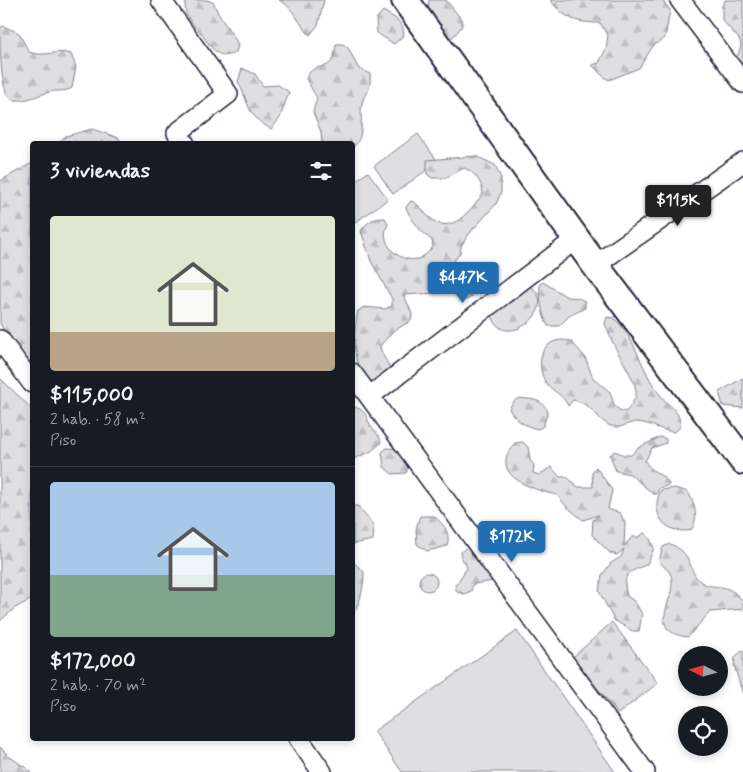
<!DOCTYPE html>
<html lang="es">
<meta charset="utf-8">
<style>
body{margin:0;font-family:Mynerve,sans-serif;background:#20242c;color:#f1f3f6;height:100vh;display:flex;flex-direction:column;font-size:19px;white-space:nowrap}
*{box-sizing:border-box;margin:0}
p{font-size:16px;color:#9ea1a6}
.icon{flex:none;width:28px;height:28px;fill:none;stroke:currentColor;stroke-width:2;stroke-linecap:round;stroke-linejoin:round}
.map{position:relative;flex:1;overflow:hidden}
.details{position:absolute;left:30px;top:141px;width:325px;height:600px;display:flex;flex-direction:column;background:#171b24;border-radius:5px;box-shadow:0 2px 8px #0003}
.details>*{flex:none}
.needle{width:32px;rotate:276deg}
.tools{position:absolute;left:678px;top:646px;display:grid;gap:10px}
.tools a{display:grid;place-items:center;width:50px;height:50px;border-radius:50%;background:#171b24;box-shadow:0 2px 8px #0003;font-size:25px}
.price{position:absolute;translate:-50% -42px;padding:0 11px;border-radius:5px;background:#1f6fb2;color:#fff;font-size:16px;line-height:32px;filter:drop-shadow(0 1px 2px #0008)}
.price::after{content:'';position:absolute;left:50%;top:30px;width:15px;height:11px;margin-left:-8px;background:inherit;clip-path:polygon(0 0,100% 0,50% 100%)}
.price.active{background:#222;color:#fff}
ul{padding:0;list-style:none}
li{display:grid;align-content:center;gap:10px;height:265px;padding:0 20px}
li+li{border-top:1px solid #363941}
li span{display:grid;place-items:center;height:155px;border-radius:5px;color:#555}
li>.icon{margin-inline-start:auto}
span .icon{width:90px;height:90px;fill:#fffc;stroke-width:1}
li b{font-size:21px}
h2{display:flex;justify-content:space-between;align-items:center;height:60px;padding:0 20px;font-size:21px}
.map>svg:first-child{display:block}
.grass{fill:#dfdfe2;stroke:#80808e}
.forest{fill:url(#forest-firs);stroke:#80808e}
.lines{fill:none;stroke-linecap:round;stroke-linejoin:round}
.street-casing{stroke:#22223b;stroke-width:22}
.secondary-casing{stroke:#22223b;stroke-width:30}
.street{stroke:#fff;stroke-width:19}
.secondary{stroke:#fff;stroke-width:26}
</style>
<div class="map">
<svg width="743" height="772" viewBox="0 0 743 772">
<defs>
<pattern id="forest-firs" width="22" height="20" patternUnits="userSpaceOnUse" patternTransform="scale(1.25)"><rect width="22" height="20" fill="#dfdfe2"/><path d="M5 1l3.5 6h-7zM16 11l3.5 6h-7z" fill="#bfbfc3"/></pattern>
</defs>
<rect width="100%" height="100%" fill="#fff"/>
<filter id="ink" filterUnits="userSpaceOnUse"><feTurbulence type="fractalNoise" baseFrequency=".02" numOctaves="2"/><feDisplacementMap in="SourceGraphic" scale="10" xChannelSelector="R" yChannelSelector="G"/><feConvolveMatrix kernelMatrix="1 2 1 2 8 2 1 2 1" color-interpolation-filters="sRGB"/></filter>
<g filter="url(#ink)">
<path class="grass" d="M418 134 438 162 393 194 374 166Z
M368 172 388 199 353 224V183Z
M517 631 615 772H402L374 731Z"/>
<path class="forest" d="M189 0H207L214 3C219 20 231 29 238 45L236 52C217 63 210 44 200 32 192 22 182 15 186 1Z
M279 0H324L318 25 310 35C298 24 295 8 279 0Z
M429 0H446L462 20V26L453 37 446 38 428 10Z
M550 0H662L670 10 665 38 653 46 639 68 609 80 604 77 592 65 599 63 606 49 608 35 600 23C576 23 565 19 550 0Z
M725 0H743V86L736 60 741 46 740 40 722 20V6Z
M383 11C394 18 403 20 404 35L394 44 377 33 376 19Z
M3 26 19 33 29 52C44 58 57 49 71 54L76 67 72 88C64 93 55 89 46 93 36 96 22 103 11 99 0 92 0 45 0 28Z
M336 44H343L349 49 358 68 370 74C372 90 364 92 362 104 359 119 366 136 353 147L352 144H322L321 132 313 112 317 98 306 79C312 62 325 71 332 61 335 56 335 50 336 44Z
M242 68 255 74 263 86 278 85 289 92 280 118 271 129C245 114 251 106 238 82Z
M92 129 119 138 122 144H57L66 136Z
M476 156 495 165 501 178V192L496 204 469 234 461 246 460 253 448 269 444 290 438 293 404 295 412 314 411 321 393 331 380 346C382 362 408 382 388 395 351 384 351 343 358 311L364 307 385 309 392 306V299L371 261 361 231C367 221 374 218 385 218L388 224C378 241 397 263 417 259 423 258 428 252 433 247L432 240C424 236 408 216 406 207L411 201C420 204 422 211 429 217 451 238 470 210 483 194 482 182 475 172 464 168L445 178H432L427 174V160Z
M32 163V361H25L15 353 0 323V181Z
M454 290a10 10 0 1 1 20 0a10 10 0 1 1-20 0Z
M543 282 567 297 578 298 585 301V308L569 316 559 326H548C542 317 539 294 540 284Z
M529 285C564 308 502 354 492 315L503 296Z
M607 317 614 318C637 339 641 371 660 395 669 407 681 410 680 427L675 432C661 431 651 423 637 422 628 422 621 430 611 426 597 421 594 404 573 400L568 406C563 394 553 392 546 383 540 374 538 357 545 348 552 340 561 339 571 341L585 357 593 378 610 392 614 405 619 410 626 412C630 407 635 400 636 395 638 383 619 356 614 345 610 338 609 331 605 324Z
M0 378 32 409V599L15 608 0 621Z
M743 378V408L723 406 719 392Z
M519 398C532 400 542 398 548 412L543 426 538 429C525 426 516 421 509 409L513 402Z
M353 407C365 409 366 415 370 425 374 432 380 434 381 443L370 452 353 459Z
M660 437 666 439V443L652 448 645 461C651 473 667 475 669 485L659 488 657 494H653L630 474 616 471 610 455 615 451 624 455H631L638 448Z
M523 442 528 447 530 460 534 465 533 473 539 475 551 467 560 477H567L578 487H593L592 472 596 467 612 490 608 509 620 513 625 523 624 546 632 537H639L644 533 649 537 654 548 647 564C630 573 621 571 627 596L635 602 642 614 639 631H632L614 620 599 591 602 575 611 563 621 557 624 549 617 555 610 553 592 535 593 520 599 515 583 520 566 506 557 495C533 490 486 475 515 443Z
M387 448 397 449 409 463 406 473 392 474 384 467 382 452Z
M675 488 688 492C695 504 699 519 691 530 665 536 649 512 661 490Z
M353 506H358C368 522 376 519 373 540L353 544Z
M420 516H434C444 525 451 532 447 546L427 551 417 544 416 529Z
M670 544C694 553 687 571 701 582 709 588 719 585 728 589 734 591 738 596 743 601V609L710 612 688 637C641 631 681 596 670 573 667 569 662 565 659 561L663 547Z
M467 547 474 548 494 581 473 584 471 591 464 594 457 592 455 586 467 568 465 562 461 559V552Z
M352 561 364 572C364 584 361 603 353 613Z
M419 582a9 9 0 1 1 18 0a9 9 0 1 1-18 0Z
M612 622 658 683 618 714 573 657Z
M743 650V695L734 665 735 657Z
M0 747 10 757 32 772H0Z"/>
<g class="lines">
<defs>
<path id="street" d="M161 0 228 94 177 133 185 144
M680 0 743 83
M595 265 743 162
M0 340 32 383
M352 373 645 772
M370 396 576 239
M299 739 322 772"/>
<path id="secondary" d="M405 0 595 265 743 461"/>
</defs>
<use href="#street" class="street-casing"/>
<use href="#secondary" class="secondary-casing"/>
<use href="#street" class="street"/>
<use href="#secondary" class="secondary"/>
</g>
</g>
</svg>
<div class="tools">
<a><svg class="needle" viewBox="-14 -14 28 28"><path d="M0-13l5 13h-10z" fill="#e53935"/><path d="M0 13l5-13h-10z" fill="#9ea1a6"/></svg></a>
<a><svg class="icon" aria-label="locate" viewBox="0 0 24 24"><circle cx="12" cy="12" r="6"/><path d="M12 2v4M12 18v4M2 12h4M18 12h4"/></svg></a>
</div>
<b class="price active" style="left:678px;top:227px">$115K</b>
<b class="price" style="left:463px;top:304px">$447K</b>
<b class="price" style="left:512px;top:563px">$172K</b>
<section class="details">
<h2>3 viviendas<svg class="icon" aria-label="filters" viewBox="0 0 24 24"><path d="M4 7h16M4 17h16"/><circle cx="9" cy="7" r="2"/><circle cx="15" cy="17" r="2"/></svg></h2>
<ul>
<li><span style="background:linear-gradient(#dfe7d0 75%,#b9a48a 0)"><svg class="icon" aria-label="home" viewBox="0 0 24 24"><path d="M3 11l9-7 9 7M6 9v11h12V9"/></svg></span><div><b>$115,000</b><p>2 hab. · 58 m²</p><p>Piso</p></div></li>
<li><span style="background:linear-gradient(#a9c7e8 60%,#7fa58c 0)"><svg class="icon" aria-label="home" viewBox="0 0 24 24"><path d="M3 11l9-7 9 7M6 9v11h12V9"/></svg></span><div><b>$172,000</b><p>2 hab. · 70 m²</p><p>Piso</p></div></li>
</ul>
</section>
</div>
